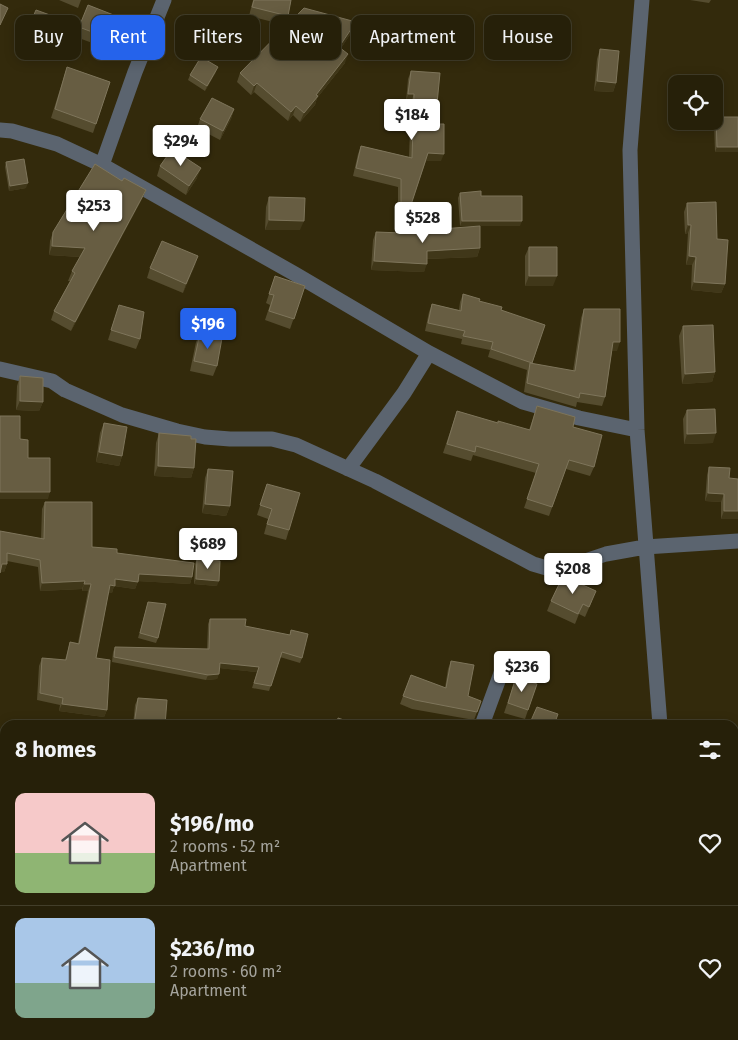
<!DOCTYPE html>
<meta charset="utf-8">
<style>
body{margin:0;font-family:"Fira Sans",sans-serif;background:#322d17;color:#f1f3f6;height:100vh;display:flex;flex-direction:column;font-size:19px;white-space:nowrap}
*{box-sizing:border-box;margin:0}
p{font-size:16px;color:#a4a39c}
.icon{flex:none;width:28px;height:28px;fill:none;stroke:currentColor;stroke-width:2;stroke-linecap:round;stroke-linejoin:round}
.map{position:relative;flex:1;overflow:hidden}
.side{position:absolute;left:0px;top:720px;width:739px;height:320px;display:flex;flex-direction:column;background:#262009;border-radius:15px 15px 0 0;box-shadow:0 2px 12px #0003,0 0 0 1px #423e2a}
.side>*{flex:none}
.hud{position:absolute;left:15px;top:15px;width:709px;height:45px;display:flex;gap:10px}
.tools{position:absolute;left:668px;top:75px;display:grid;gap:10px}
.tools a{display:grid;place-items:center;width:55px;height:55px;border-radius:10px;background:#262009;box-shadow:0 2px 12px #0003,0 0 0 1px #423e2a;font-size:25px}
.price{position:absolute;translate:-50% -42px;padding:0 11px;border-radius:5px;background:#fff;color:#222;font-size:16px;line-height:32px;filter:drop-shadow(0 1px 2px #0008)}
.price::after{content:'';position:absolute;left:50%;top:30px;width:15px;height:11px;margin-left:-8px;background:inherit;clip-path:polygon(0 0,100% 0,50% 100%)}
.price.selected{background:#2563eb;color:#fff}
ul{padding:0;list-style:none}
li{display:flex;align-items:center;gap:15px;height:125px;padding:0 15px}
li+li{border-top:1px solid #423e2a}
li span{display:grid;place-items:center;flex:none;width:140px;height:100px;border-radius:10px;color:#555}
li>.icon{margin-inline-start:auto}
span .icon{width:60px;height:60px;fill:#fffc;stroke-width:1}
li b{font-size:21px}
h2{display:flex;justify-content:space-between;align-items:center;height:60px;padding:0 15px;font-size:21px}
.tag{padding:0 18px;border-radius:10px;background:#262009;box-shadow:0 2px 12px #0003,0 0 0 1px #423e2a;font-size:18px;line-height:45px}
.tag.selected{background:#2563eb;color:#fff}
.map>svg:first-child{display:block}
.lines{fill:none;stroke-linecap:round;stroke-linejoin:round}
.street{stroke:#5b646f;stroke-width:15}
.wall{fill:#554c2f}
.shaded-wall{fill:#403719}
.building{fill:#675d42;stroke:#7e755b}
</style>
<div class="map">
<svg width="738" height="1040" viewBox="0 0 738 1040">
<rect width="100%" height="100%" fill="#332a0c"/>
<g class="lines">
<path class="street" d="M642 0 630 150 637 430 660 725
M0 130 12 131 57 144 102 165 295 274 429 353 523 402 579 418 637 430
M102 165 135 72 164 0
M0 369 52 381 65 390 122 415 177 431 205 437 230 439H272L296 445 375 481 533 564 550 569 570 566 606 554 645 547 738 541
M348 469 404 393 429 353
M482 725 501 673
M0 912H5
M677 1040V1035"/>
</g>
<path class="wall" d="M59 0H81L78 8Z
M253 0H291L288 16 285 25 249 16Z
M690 0H711L709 3Z
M88 5 129 21 117 52 76 37Z
M356 22 353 30 341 48 345 63 317 98 315 105 300 122 293 115 288 121 254 92 251 95 237 82 240 73Z
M78 25 68 53 26 36 29 26Z
M600 49 616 83 613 92 594 91 597 59Z
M67 67 110 82 93 133 51 118Z
M411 71 435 124 441 161H426L402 231H398V187L353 176 358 154 361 146 409 157 411 102H406L408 79Z
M216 72 205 91 188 80 190 75Z
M234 109 231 119 220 140 197 128 200 119Z
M716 117 738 152H715L714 122Z
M6 162 26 188 9 191 5 167Z
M160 166 197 178 186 195 157 176Z
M122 181 146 190 142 199 71 331 51 320 54 311 70 281H68L72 271 80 257 49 255 50 241 53 232Z
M460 193 481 196 520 226H460L458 198Z
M269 197 300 230H265L266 207Z
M687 203 717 239 725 284 721 293 691 290 692 265H686L688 233 685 234 684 212Z
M376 232 401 233 402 232 480 248 477 257 427 259 424 272 371 270 373 240Z
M529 247 553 286H525V256Z
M198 256 183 293 147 278 150 268Z
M275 276 305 286 290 329 265 320 270 305 266 303Z
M463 294 501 310 545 325 532 364 573 371 581 318 584 309 617 351H612L605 397 602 406 577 402 576 407 524 392 527 370 488 357 490 350 461 344 462 339 425 331 429 312 432 304 459 310 460 302Z
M119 305 140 339 136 349 108 340Z
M683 326 715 372 712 382 682 384 679 336Z
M200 333 217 366 213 376 190 371 196 342Z
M20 376 43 402 39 411 16 410 17 386Z
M537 406 573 427 594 467 590 476 566 469 549 516 524 508 536 473 473 455 471 461 443 453 457 411 498 423 529 430Z
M687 410 713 443 684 444 683 419Z
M104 423 122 456 119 466 96 462 100 433Z
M159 433 194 468 191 478 154 476 156 443Z
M709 467 738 519H721V502L705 501 707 475Z
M208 469 230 506 226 516 202 513 205 478Z
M267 484 289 530 286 540 264 534 268 519 257 515Z
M45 502 92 547 117 553 192 577 190 584 138 581 135 589 114 586 112 593H108L96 658 107 710 104 717 59 711 60 705 37 700 39 666 42 658 65 660 70 642 78 643 88 591H82V589L40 591 38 567 7 561V564L4 572 0 531 41 539 42 509Z
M197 559 217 586 194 584 195 564Z
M551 601H592L585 617 579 614 575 624 547 611Z
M148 602 158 638 156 643 138 638Z
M210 619 290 635 291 630 302 658 300 663 280 657 269 691 252 688 257 672 220 668 217 679 206 680 112 662 113 652 115 647 207 649 208 624Z
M451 661 468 696 481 701 474 720 412 709 400 704 411 675 445 688 448 669Z
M516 677 537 684 525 719 504 713Z
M138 698 165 725H133L135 705Z
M5 762V863L3 825V767Z
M149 1035H186L187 1040H149Z
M590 1035H621V1040H590Z"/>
<path class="shaded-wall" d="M356 22 353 30 336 56 339 47Z
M348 54 345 63 317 98 315 105 300 122 304 113 316 95Z
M218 67 216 72 205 91 207 86Z
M597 81 616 83 613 92 594 91Z
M257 83 254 92 251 95 254 86Z
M408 94H414L411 102H406Z
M296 106 293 115 288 121 291 112Z
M234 109 231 119 220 140 223 131Z
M717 147H738V152H715Z
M428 153 444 154 441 161H425Z
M201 168 197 178 186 195 189 186Z
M28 183 26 188 9 191 10 186Z
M146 190 142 199 71 331 75 322Z
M269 220 304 221 300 230H265Z
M462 221H522L520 226H460Z
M688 225H691L688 233 685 234Z
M52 246 85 248 81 257 49 255Z
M480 248 477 257 424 259 427 251Z
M198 256 195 266 183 293 186 284Z
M689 256 696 257 692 265H686Z
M374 261 427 264 424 272 371 270Z
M529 276H557L553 286H525Z
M694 282 725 284 721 293 691 290Z
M613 342H620L617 351H610Z
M715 372 712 382 682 384 685 374Z
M20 401 43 402 39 411 16 410Z
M716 433 713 443 684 444 687 434Z
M99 452 122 456 119 466 96 462Z
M158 466 194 468 191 478 154 476Z
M0 492H50L48 499H0Z
M708 493 724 494 721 502 705 501Z
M205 504 230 506 226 516 202 513Z
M724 511H738V519H721Z
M2 564H7L4 572H0Z
M139 574 192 577 190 584 136 581Z
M115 579 138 582 135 589 114 586 112 593H107L110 585Z
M196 579 219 581 217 586 194 584Z
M85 581 82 589 40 591 42 583Z
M84 584H91L88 591H82Z
M220 663 259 667 257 672 218 668Z
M219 674 217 679 206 680 208 675Z
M62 704 107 710 104 717 59 711Z
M0 857 5 858V863L0 862Z
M5 1015V1023L0 1024V1016Z"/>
<path class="building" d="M254 0H291L288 16 252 7Z
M0 4 8 8 0 25Z
M88 5 129 21 121 43 79 27Z
M304 8 356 22 339 47 348 54 316 95 318 96 304 113 296 106 291 112 257 83 254 86 240 73Z
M36 10 78 25 71 43 29 26Z
M600 49 619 51 616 83 597 81Z
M201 57 218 67 207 86 190 75Z
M67 67 110 82 96 124 55 109Z
M411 71 440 73 435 124H444V154L428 153 405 223H401V179L356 168 361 146 412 158 414 94H408Z
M212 98 234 109 223 131 200 119Z
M716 117H738V147H717Z
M172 149 201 168 189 186 160 166Z
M24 159 28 183 10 186 6 162Z
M95 164 122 181 124 178 146 190 75 322 54 311 75 273 72 271 85 248 52 246 53 232Z
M481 191V196H522V221H462L460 193Z
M269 197 305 198 304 221 269 220Z
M716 202 717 239 728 240 725 284 694 282 696 257 689 256 691 225H688L687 203Z
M480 226V248L427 251V264L374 261 376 232 402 233V232Z
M162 241 198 256 186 284 150 268Z
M529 247H557V276H529Z
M275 276 305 286 294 319 269 311 274 295 269 294Z
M463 294 480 299 479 301 502 307 501 310 545 325 532 363 491 349 493 342 463 336 465 331 428 323 432 304 461 311Z
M119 305 144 312 140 339 111 330Z
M584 309H620V342H613L605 397 580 393 579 398 527 383 530 363 575 371Z
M713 325 715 372 685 374 683 326Z
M200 333 222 338 217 366 194 361Z
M20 376 43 378V402L20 401Z
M537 406 575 417 573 427 602 435 594 467 569 460 552 507 527 499 539 464 476 446 475 452 447 444 457 411 498 423V421L530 430Z
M715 409 716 433 687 434V410Z
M0 416H20V439L28 440V458H50V492H0Z
M104 423 127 427 122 456 99 452Z
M159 433 191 436V439H196L194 468 158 466Z
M709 467 730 468 729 478 738 479V511H724V494L708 493Z
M208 469 233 471 230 506 205 504Z
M267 484 300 493 289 530 267 524 272 509 260 505Z
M45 502H92V547L117 549V553L194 563 192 577 139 574 138 582 115 579V586L110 585 96 658 110 660 107 710 62 704 63 698 40 693 42 658 66 660 70 642 79 644 91 584H84L85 581 42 583 40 560 7 553V564H2L0 573V531L44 539Z
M197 559 220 561 219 581 196 579Z
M563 576 596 591 589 607 583 604 578 614 551 601Z
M148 602 166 604 158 638 140 633Z
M210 619H246L245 626 290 635 291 630 308 634 302 658 282 652 271 686 254 683 259 667 220 663 219 674 208 675 114 657 115 647 209 649Z
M451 661 474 665 468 696 481 701 477 712 415 700 403 696 411 675 446 688Z
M516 677 537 684 528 710 508 703Z
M138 698 167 700 165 725H134Z
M537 707 558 714 554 725H529Z
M338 718 359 725H336Z
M5 762V858L0 857V825H5Z
M3 990 5 1000V1015L0 1016V991Z
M154 1035H186L187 1040H154Z
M594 1035H621V1040H594Z"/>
</svg>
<div class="tools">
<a><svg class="icon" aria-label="locate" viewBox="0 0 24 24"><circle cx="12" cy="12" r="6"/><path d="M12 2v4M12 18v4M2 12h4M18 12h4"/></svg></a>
</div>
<b class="price" style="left:412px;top:141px">$184</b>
<b class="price" style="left:181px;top:167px">$294</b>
<b class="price" style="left:94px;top:232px">$253</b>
<b class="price" style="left:423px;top:244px">$528</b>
<b class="price selected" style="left:208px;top:350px">$196</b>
<b class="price" style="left:208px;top:570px">$689</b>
<b class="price" style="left:573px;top:595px">$208</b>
<b class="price" style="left:522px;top:693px">$236</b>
<div class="hud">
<a class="tag">Buy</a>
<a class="tag selected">Rent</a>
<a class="tag">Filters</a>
<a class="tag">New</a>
<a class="tag">Apartment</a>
<a class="tag">House</a>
</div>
<section class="side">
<h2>8 homes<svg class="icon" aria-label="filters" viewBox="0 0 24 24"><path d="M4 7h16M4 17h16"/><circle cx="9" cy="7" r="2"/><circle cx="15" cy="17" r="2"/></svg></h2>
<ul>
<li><span style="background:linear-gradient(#f6c9c9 60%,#8fb573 0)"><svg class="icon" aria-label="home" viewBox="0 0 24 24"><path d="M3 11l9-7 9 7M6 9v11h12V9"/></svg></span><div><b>$196/mo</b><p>2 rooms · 52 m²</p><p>Apartment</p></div><svg class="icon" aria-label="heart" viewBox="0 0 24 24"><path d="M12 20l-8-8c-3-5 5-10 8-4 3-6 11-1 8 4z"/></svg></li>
<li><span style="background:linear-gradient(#a9c7e8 65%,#7fa58c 0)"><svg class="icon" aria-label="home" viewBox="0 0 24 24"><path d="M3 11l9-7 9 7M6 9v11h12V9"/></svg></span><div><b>$236/mo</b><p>2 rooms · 60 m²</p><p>Apartment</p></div><svg class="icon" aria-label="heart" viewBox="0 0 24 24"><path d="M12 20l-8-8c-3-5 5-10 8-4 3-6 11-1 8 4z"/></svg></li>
</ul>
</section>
</div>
